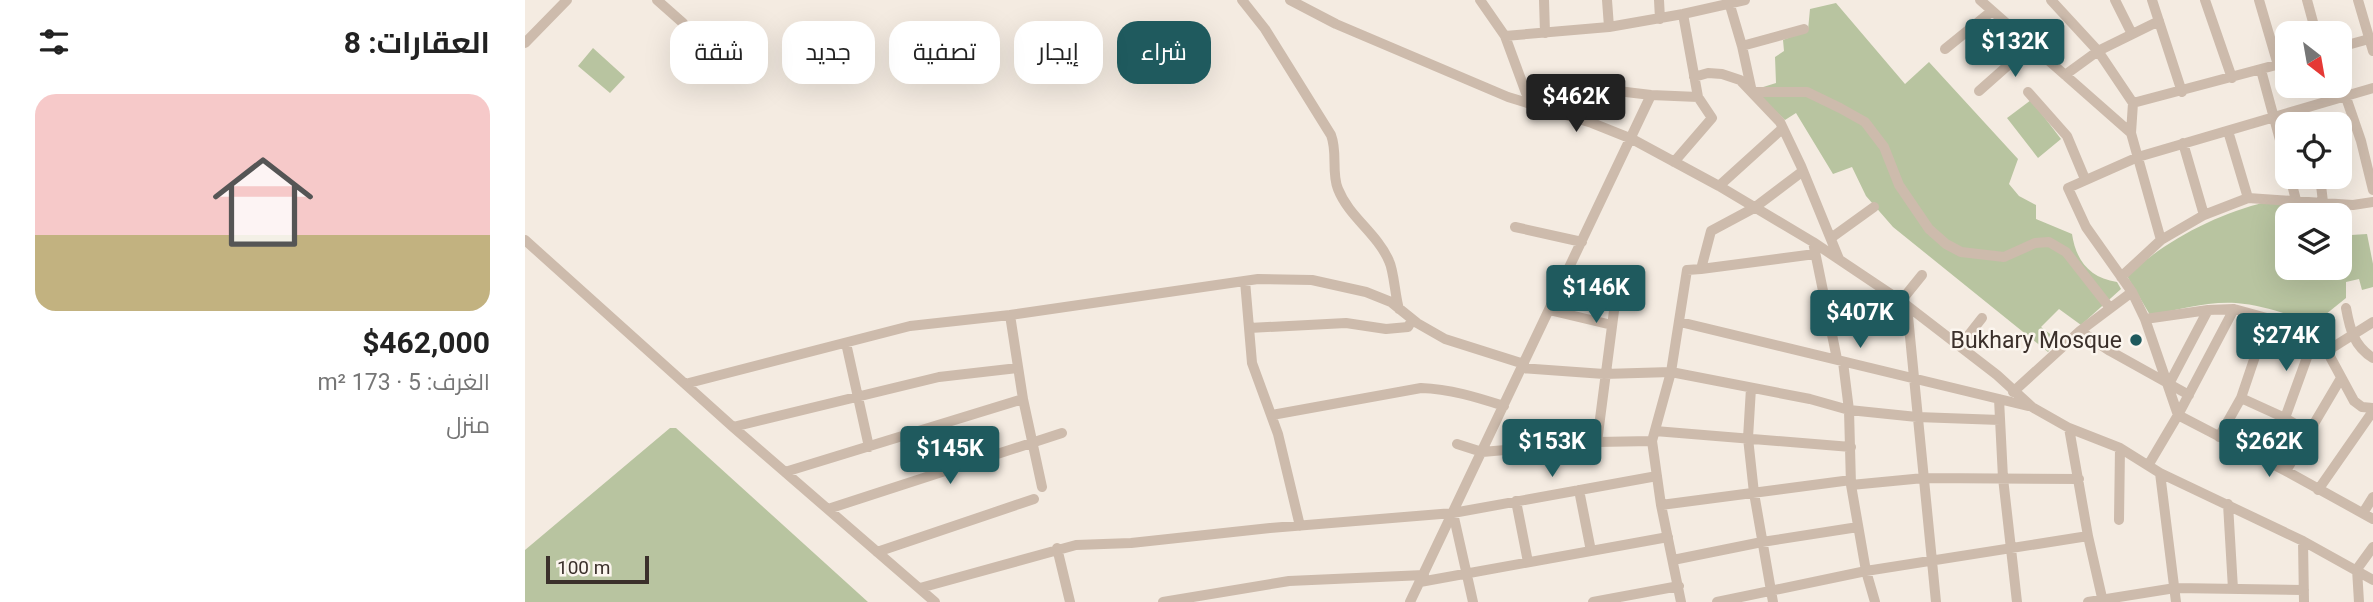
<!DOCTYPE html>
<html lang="ar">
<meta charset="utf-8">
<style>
body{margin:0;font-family:Roboto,Cairo,sans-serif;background:#f6f6f6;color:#222;direction:rtl;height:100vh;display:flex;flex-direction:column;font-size:26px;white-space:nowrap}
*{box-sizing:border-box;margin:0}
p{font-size:23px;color:#767676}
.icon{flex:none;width:38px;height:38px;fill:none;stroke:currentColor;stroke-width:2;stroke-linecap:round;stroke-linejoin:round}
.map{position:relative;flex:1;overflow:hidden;direction:ltr}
.drawer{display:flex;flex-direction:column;background:#fff;width:525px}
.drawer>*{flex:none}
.banner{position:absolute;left:21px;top:21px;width:665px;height:63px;direction:rtl;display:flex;gap:14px}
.needle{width:46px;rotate:149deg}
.tools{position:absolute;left:1750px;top:21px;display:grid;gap:14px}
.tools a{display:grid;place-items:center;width:77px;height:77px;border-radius:14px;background:#fff;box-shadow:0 7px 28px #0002;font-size:35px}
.scale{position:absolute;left:21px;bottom:18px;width:103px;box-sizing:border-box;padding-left:7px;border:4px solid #3b302b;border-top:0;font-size:19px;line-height:24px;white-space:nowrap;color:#3b302b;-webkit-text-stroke:5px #fbf5ee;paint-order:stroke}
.price{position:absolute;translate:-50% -60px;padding:0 16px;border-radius:7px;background:#1f5a5e;color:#fff;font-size:23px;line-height:46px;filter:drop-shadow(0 2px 4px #0008)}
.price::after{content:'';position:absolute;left:50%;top:42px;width:21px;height:16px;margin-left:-10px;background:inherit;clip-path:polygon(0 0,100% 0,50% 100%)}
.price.on{background:#222;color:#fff}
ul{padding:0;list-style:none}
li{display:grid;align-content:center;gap:14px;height:371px;padding:0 35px}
li span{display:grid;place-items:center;height:217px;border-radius:21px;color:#555}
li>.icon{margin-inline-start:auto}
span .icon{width:126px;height:126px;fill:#fffc;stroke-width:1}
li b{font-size:30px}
h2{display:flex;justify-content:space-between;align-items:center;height:84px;padding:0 35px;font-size:30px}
.tag{padding:0 24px;border-radius:21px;background:#fff;box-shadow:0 7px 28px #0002;font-size:24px;line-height:63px}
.tag.on{background:#1f5a5e;color:#fff}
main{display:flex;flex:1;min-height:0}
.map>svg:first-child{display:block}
.green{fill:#b8c4a0;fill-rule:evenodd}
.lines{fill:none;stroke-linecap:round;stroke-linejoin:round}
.minor{stroke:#cdbbac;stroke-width:10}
.poi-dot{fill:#1f5a5e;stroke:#fbf5ee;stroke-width:2.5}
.labels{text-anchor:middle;stroke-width:5;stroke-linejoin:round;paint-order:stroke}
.poi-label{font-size:23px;fill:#3b302b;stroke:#fbf5ee;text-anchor:end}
</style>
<main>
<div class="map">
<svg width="1848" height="602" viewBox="0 0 1848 602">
<rect width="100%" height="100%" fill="#f4ebe1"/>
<path class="green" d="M1311 3 1380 84 1404 62 1493 159 1484 184 1494 196 1511 205V219L1547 234C1551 261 1565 278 1592 282L1596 289 1556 325 1534 309 1516 327 1533 340 1523 352 1368 227 1341 196 1327 167 1308 174 1271 113 1260 120 1236 98 1235 88 1251 83 1250 57 1259 51 1258 40 1283 30 1285 9Z
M68 48 100 77 85 93 53 66Z
M1506 100 1536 139 1513 158 1482 118Z
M1741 202 1818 210 1826 235 1842 234 1848 264V287L1837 290 1834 279 1821 282V298L1790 323C1764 315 1738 305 1711 303 1683 301 1652 310 1625 315L1602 276C1640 241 1691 214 1741 202ZM1762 215H1815V268H1762Z
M145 428H151L343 602H0V550Z"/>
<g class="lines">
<path class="minor" d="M132 0 158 23
M717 0 740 29 806 135C813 153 806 172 813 189 824 217 852 233 864 261 869 271 870 296 874 309
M765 0 811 24 983 97 1067 123 1107 139 1194 186 1288 242 1376 301 1472 375 1507 407 1544 428 1595 448 1635 473 1778 541 1848 580
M955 0 980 36 1001 93
M1019 0 1020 33
M1082 0 1084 27
M1134 0 1135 19
M1455 0 1606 133 1636 240
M1526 0 1573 51 1608 103
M1590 0 1607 34
M1627 0 1657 92
M1680 0 1707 78
M1734 0 1753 65
M1782 0 1791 33
M1833 0 1848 51
M1204 2 1217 46 1227 92H1282L1315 108 1340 122 1359 147 1374 185 1404 229 1421 244 1436 252 1479 257 1510 243 1524 242 1541 252 1585 308
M980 36 1084 27 1158 14 1220 0
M0 43 42 0
M1217 46 1279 29
M1815 47 1844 39
M1420 49 1467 11
M1736 70 1762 166
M1540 75 1573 51 1634 21
M1169 77 1183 73 1197 74 1215 80 1255 122 1276 166 1314 259
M1815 80 1836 141 1848 190
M999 87 1058 91 1076 89 1126 95 1173 97 1158 14
M1848 88 1613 157 1543 188 1561 227 1607 292 1620 319 1653 415 1761 471 1848 519
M1454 91 1506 45
M1503 92 1542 136 1560 179
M1776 110 1780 124
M1703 131 1723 198
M1606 133 1608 103 1762 62
M1658 143 1679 215
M1149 162 1187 118 1173 97
M1765 177 1771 200
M1795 177 1798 202
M1194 186 1258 128
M1229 208 1278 171
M990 227 1057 242
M1306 238 1349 207
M0 240 208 427 410 602
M1288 242 1312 359
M1176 269 1290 254
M1596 277 1636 240 1679 215 1723 198 1828 205 1848 202
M720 281 727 363 753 434 775 526
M1376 301 1397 275
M1382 306 1411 602
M1821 308C1825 330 1829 346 1848 358
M1024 310 1087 325
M485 315 498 399 517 487
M1620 319 1683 310 1709 309 1778 328 1802 351 1829 401 1837 407 1848 408
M1155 322 1503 406
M724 328 821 323 861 329 883 327 887 320
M1555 331 1585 351 1664 395
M321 343 344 447
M1435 346 1457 318
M1802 351 1848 322
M1318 362 1324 410 1326 485 1341 571 1350 602
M997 368 1079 374 1146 372 1285 399 1324 410 1392 417 1475 420
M160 384 385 326 485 315 733 279 787 280 841 292 866 302 892 323 920 339 999 364
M1644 384 1683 310
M1226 388 1223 438 1229 493 1248 602
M1488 392 1555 331 1607 292
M1716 398 1760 418 1784 432
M1474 399 1478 478 1492 602
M747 415 896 388C925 389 951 397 979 406
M1760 418 1789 338
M208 427 414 377 493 368
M1544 428 1563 536 1578 602
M1130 431 1326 447
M1694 437 1716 398 1743 318
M1072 442 1093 280
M932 444 957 452 1072 442 1127 441
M1624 464 1653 415 1709 309
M1761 471 1816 378
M260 472 498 399
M1635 473 1651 602
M1326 485 1399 478 1554 479
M1054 490 1066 551
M1793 490 1848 411
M991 501 1003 562
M1703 504 1708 589
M1136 505 1326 480
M303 509 537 433
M928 513 948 602
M1838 513 1848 497
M1594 520 1595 448
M1778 541 1779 602
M532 548 545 602
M352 552 509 499
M1148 560 1237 542 1333 527
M895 582 1143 537
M395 588 551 545 606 543 745 528 928 513 1132 476
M638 602 764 581 899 575
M885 602 1126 95
M1068 602 1154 586
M1156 602 1136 505 1127 441 1146 372 1162 270 1176 269 1186 231 1229 208
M1192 602 1341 571 1563 536
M1563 602 1650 588 1779 590
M1834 602 1832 569 1848 547"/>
</g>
<circle class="poi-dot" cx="1611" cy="340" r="7"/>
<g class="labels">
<g class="poi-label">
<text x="1597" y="348">Bukhary Mosque</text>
</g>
</g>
</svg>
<div class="tools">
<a><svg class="needle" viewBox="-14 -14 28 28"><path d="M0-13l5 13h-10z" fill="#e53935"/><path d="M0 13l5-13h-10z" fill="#767676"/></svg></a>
<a><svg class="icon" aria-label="locate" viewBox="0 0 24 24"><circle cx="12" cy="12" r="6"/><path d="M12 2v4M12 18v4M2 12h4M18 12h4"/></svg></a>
<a><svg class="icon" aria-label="layers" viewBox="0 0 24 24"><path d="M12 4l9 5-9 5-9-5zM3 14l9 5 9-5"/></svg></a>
</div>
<div class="scale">100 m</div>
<b class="price" style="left:1490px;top:79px">$132K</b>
<b class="price on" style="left:1051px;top:134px">$462K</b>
<b class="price" style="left:1071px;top:325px">$146K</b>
<b class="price" style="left:1335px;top:350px">$407K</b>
<b class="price" style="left:1761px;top:373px">$274K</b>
<b class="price" style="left:1027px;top:479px">$153K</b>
<b class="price" style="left:1744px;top:479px">$262K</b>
<b class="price" style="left:425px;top:486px">$145K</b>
<div class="banner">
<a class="tag on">شراء</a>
<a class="tag">إيجار</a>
<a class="tag">تصفية</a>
<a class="tag">جديد</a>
<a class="tag">شقة</a>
</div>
</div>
<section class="drawer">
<h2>العقارات: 8<svg class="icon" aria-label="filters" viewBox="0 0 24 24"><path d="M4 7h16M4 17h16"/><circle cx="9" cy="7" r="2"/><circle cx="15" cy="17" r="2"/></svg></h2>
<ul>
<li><span style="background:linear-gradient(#f6c9c9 65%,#c2b280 0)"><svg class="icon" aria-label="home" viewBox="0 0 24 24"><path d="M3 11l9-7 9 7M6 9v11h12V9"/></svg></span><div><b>$462,000</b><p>الغرف: 5 · 173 m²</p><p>منزل</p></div></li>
</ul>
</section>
</main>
